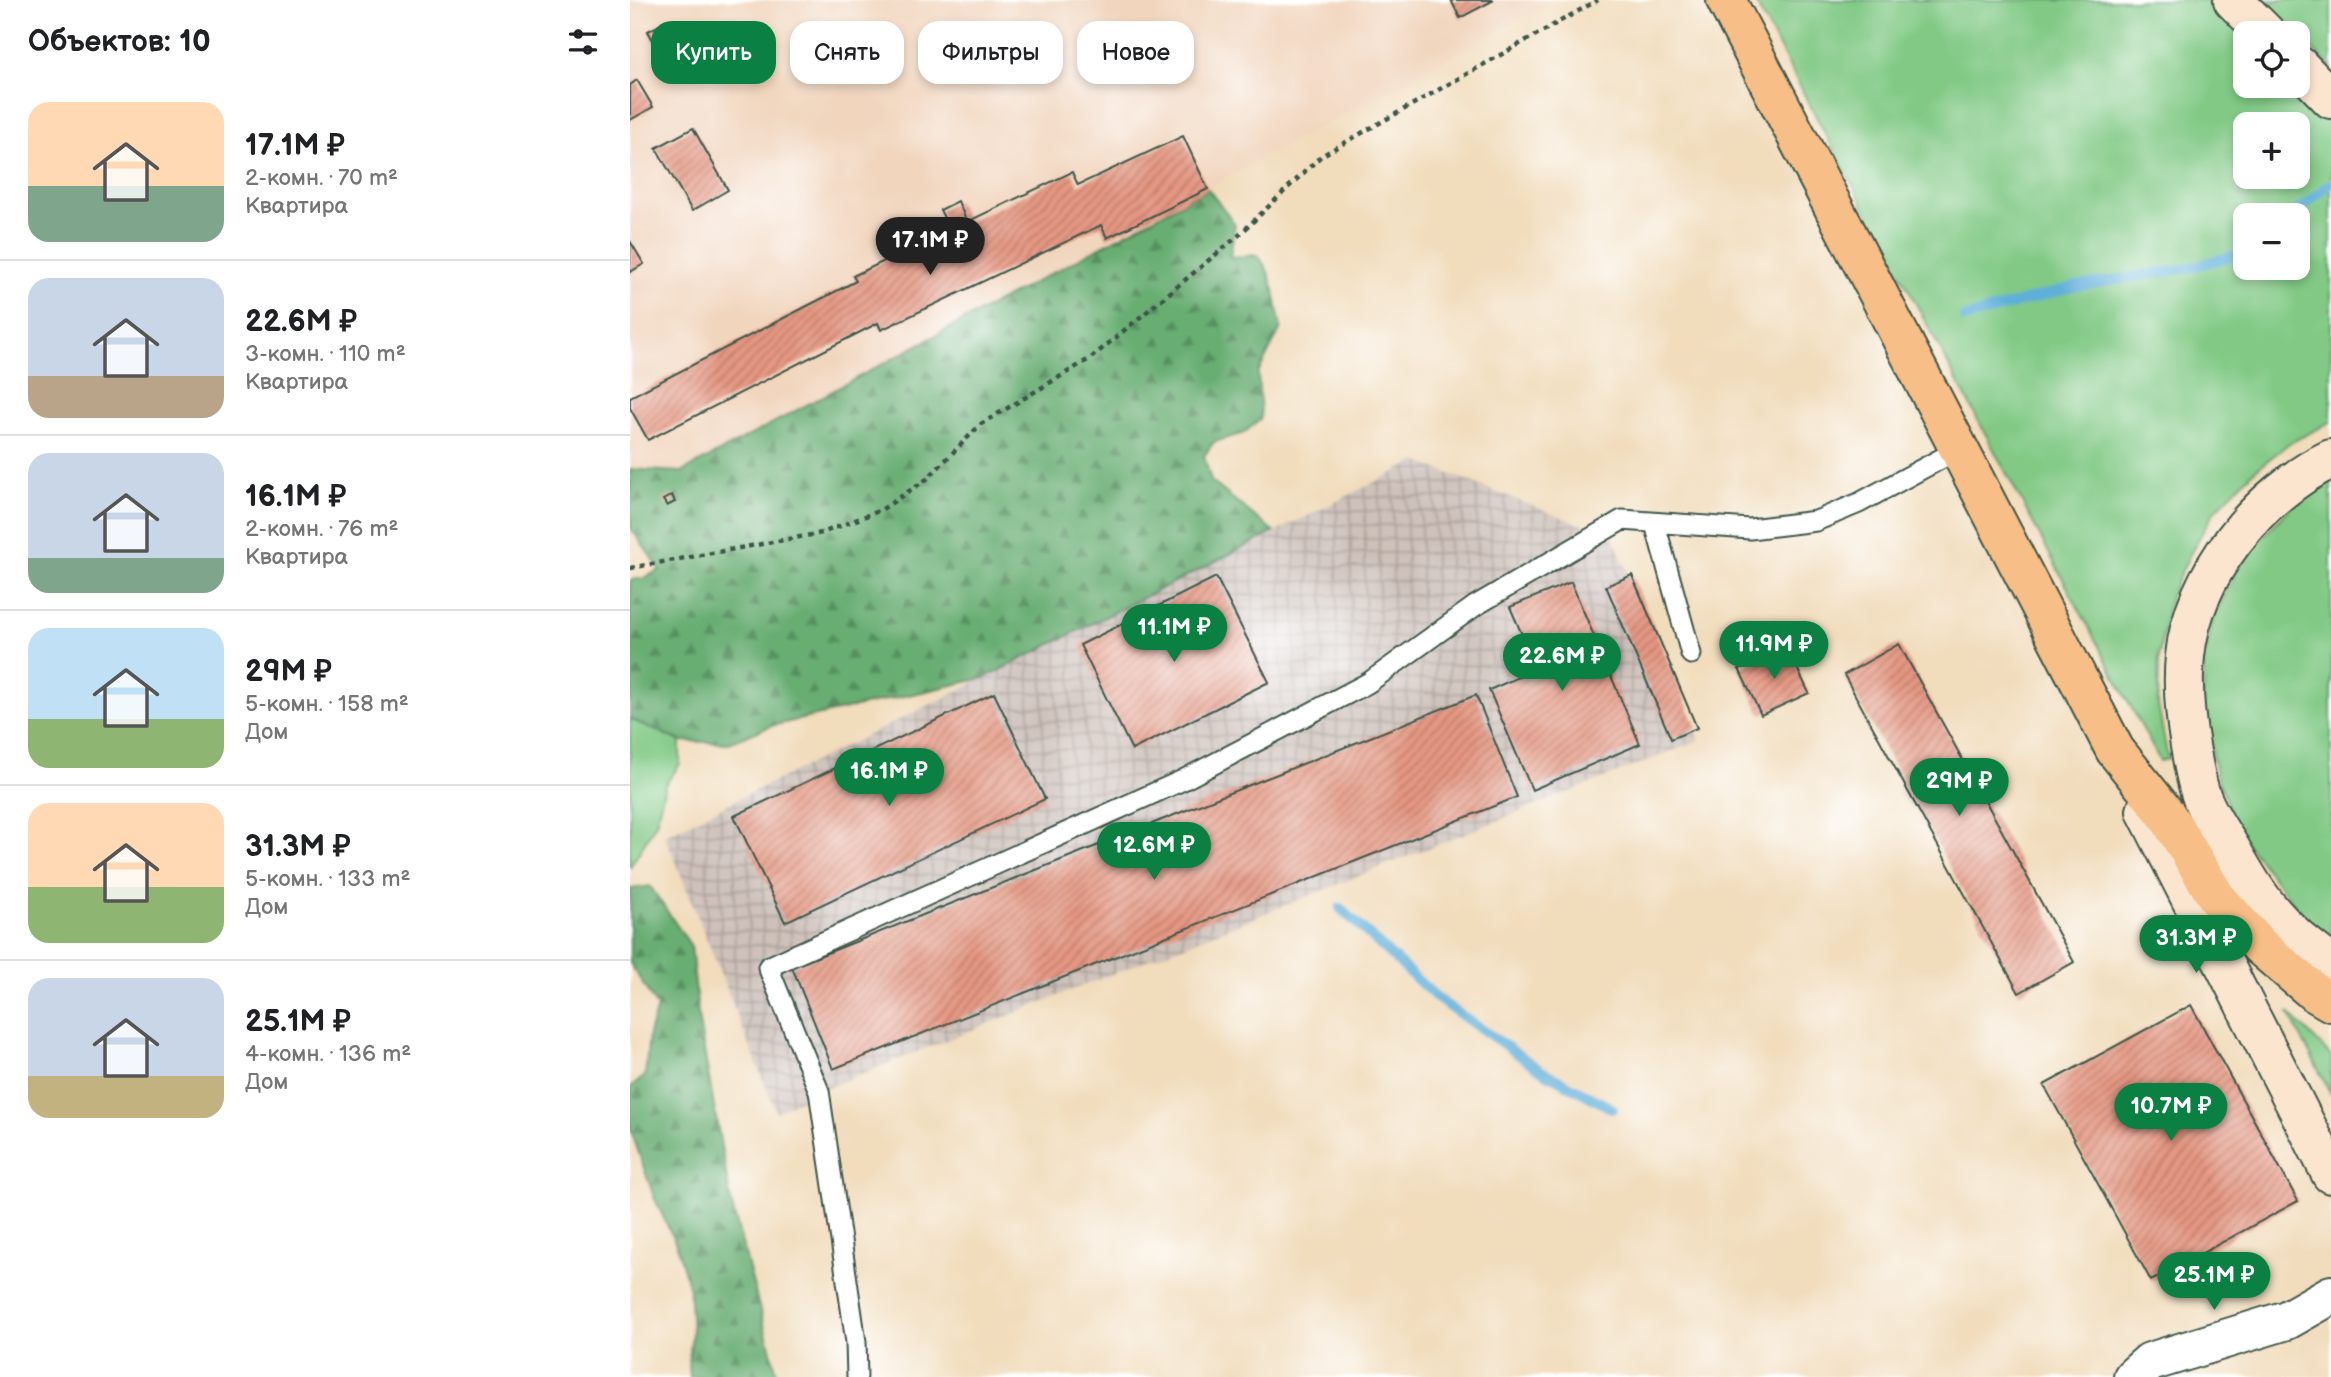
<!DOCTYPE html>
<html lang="ru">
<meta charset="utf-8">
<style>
body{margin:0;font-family:"Balsamiq Sans",sans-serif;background:#f6f6f6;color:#202124;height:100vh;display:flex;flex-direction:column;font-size:26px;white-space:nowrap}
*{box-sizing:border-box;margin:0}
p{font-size:23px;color:#757577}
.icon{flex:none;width:38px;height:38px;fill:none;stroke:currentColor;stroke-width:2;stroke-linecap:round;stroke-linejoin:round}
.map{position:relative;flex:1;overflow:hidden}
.drawer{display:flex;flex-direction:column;background:#fff;width:630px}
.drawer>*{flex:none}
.top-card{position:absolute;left:21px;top:21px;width:665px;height:63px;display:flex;gap:14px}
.controls{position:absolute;left:1603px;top:21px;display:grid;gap:14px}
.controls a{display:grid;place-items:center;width:77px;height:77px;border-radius:14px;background:#fff;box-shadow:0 4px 10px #0003;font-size:35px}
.price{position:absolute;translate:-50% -60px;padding:0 16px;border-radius:24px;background:#0b8043;color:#fff;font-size:23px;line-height:46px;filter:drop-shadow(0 2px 4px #0008)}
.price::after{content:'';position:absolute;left:50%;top:42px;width:21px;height:16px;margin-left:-10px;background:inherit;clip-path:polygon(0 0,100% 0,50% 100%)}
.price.selected{background:#222;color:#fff}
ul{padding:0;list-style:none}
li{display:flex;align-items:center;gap:21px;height:175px;padding:0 28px}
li+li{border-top:2px solid #e0e0e0}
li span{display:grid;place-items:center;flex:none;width:196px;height:140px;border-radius:21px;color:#555}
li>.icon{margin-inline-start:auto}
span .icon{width:84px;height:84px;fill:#fffc;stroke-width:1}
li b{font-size:30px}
h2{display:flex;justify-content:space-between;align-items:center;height:84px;padding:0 28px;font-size:30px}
.pill{padding:0 24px;border-radius:21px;background:#fff;box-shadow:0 4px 10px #0003;font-size:24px;line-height:63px}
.pill.selected{background:#0b8043;color:#fff}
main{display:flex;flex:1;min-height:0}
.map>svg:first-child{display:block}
.built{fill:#f1d5bd}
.industrial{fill:url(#industrial-grid)}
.grass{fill:#81c985;stroke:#50835c;stroke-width:2;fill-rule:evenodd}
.forest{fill:url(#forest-firs);stroke:#447553;stroke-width:2}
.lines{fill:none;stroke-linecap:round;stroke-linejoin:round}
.stream{stroke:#5fafd9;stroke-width:10}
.building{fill:url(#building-hatch)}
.lane-casing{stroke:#3e5548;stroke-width:23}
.street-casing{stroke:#3e5548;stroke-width:42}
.secondary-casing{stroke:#3e5548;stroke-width:42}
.primary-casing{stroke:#3e5548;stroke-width:42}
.path{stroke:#3e5548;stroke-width:4.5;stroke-dasharray:5 5;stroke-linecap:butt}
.lane{stroke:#fff;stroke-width:19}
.street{stroke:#fff;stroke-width:38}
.secondary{stroke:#fce5cf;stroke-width:38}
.primary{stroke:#f7be87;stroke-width:38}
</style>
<main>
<section class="drawer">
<h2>Объектов: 10<svg class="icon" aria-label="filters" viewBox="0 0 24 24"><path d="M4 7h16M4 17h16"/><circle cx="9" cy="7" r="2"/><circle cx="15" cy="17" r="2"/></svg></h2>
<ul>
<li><span style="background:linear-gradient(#ffd9b3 60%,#7fa58c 0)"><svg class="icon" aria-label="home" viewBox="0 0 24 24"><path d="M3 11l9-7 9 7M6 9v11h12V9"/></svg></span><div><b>17.1M ₽</b><p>2-комн. · 70 m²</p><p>Квартира</p></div></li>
<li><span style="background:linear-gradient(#c9d6e8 70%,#b9a48a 0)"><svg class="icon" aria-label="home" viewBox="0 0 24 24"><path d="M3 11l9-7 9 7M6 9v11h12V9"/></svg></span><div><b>22.6M ₽</b><p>3-комн. · 110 m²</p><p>Квартира</p></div></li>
<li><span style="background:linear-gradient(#c9d6e8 75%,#7fa58c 0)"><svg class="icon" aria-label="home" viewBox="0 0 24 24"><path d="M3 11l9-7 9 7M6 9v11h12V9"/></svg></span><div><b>16.1M ₽</b><p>2-комн. · 76 m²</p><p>Квартира</p></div></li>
<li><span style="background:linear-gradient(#bfe0f5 65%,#8fb573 0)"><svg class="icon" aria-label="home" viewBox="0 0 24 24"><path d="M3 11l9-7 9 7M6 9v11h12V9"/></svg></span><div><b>29M ₽</b><p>5-комн. · 158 m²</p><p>Дом</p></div></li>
<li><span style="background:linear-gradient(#ffd9b3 60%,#8fb573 0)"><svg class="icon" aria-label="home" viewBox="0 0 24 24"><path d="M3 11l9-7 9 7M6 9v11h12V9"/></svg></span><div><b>31.3M ₽</b><p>5-комн. · 133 m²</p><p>Дом</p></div></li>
<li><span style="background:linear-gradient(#c9d6e8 70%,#c2b280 0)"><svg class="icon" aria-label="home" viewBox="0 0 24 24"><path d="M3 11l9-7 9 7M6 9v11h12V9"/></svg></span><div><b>25.1M ₽</b><p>4-комн. · 136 m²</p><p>Дом</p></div></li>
</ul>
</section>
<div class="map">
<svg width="1701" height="1377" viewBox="0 0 1701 1377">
<defs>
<pattern id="industrial-grid" width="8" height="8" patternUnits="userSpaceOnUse" patternTransform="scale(1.75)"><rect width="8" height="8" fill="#cec1ba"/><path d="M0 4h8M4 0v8" fill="none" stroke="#a79e98"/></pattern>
<pattern id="forest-firs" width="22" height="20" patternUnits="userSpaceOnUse" patternTransform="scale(1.75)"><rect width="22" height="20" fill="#68ad72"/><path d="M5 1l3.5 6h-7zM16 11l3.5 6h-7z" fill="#558e5e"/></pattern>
<pattern id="building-hatch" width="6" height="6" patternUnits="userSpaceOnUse" patternTransform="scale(1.75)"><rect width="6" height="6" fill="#e59782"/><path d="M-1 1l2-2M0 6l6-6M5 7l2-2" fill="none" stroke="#b97c6b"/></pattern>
</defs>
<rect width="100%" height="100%" fill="#fff"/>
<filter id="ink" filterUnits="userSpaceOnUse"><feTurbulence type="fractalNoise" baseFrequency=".0143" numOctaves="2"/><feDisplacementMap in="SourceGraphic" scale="14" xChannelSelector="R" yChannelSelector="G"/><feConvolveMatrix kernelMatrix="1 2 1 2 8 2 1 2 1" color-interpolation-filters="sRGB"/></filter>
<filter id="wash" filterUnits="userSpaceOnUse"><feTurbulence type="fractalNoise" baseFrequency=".00686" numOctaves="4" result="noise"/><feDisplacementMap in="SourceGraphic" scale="28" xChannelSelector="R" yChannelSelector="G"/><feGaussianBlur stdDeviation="1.57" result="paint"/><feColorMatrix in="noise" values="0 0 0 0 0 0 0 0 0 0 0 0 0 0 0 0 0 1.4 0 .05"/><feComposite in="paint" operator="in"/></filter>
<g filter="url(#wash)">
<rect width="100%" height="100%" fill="#f1dcbb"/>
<path class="built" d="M0 0H911L915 6 52 472 0 469Z"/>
<path class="industrial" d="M787 461 983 537 1070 740 189 1091 146 1112 35 835 354 678Z"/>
<path class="grass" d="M1124 0H1578L1615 37V86H1664L1701 123V422L1658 444 1622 473 1585 510 1560 554 1540 596 1529 655 1528 705 1538 759 1530 761ZM1615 124H1668V177H1615ZM1615 215H1668V268H1615Z
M1634 0H1701V68Z
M1701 481V938L1675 918 1607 831 1585 770 1573 709 1574 663 1583 618 1615 555 1660 508Z
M0 719 50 741V764L35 785 26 823 0 867Z
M1658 1012 1701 1056V1094Z"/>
<path class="forest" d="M578 189 605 224 600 257 628 255 637 269 644 290 651 328 628 373 631 418 614 433 584 442 574 456 581 481 644 532 354 678 141 726 99 743 50 741 0 719V580L14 578 30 570 0 527V469L52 472Z
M20 886 61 946 69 1022 101 1202 148 1377H60L58 1369 62 1332 59 1287 46 1244 24 1197 0 1128V1088L15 1076 19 1034 27 1007 0 963V889Z"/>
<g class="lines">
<path class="stream" d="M1662 215 1700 184
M1334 318 1443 287 1559 268 1615 252
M710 908 808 999 912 1071 983 1109"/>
</g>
<g id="blocks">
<path class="building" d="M821 0H864L830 18Z
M32 24 47 53 33 59 18 31Z
M7 80 23 107 0 120V85Z
M63 128 98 190 62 211 26 148Z
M553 136 578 189 477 238 471 225 251 330 248 323 18 440 0 408V397L226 281 223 276 320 230 310 210 328 201 337 222 442 172 448 185Z
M0 241 14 264 0 272Z
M42 495 45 502 37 506 33 500Z
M1002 575 1067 728 1041 739 976 586Z
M586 577 639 682 502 750 450 645Z
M941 582 1010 744 902 790 859 690 907 669 880 607Z
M1269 644 1444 962 1389 993 1214 675Z
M1157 647 1179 693 1131 715 1109 669Z
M364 693 415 799 155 922 104 816Z
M846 695 887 797 203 1069 162 967Z
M1561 1005 1668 1201 1521 1281 1414 1085Z"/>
</g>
</g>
<g filter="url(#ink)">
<use href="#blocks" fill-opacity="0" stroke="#3e5548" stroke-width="2"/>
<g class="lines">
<defs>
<path id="lane" d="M1025 524 1061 654
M227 1377 226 1342 189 1091 138 967 553 780 738 683 845 606 992 520 1120 529 1186 521 1229 503 1329 449"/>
<path id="street" d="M1503 1377 1520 1362 1657 1320 1701 1295"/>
<path id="secondary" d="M1603 0 1636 33
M1668 65 1701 99
M1701 459C1629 493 1563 575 1555 656 1552 686 1555 717 1560 746 1563 764 1566 782 1572 798 1579 816 1591 833 1601 849 1612 869 1624 890 1638 907 1656 930 1678 947 1701 964
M1516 811 1701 1174"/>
<path id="primary" d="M1096 0 1485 750 1536 814 1587 898 1630 946 1684 992 1701 1002"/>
</defs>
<use href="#lane" class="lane-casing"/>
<use href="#street" class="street-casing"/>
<use href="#secondary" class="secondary-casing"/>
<use href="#primary" class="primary-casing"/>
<path class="path" d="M0 568 192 533 251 510 297 479 351 424 461 358 608 236 691 156 968 0"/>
<use href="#lane" class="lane"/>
<use href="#street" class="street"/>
<use href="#secondary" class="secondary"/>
<use href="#primary" class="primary"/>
</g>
</g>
</svg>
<div class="controls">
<a><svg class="icon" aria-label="locate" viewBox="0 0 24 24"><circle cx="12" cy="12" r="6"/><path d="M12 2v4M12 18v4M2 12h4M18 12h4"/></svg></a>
<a>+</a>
<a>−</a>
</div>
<b class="price selected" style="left:300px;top:277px">17.1M ₽</b>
<b class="price" style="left:544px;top:664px">11.1M ₽</b>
<b class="price" style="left:1144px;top:681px">11.9M ₽</b>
<b class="price" style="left:932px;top:693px">22.6M ₽</b>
<b class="price" style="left:259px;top:808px">16.1M ₽</b>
<b class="price" style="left:1329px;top:818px">29M ₽</b>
<b class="price" style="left:524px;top:882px">12.6M ₽</b>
<b class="price" style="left:1566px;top:975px">31.3M ₽</b>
<b class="price" style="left:1541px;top:1143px">10.7M ₽</b>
<b class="price" style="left:1584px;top:1312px">25.1M ₽</b>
<div class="top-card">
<a class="pill selected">Купить</a>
<a class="pill">Снять</a>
<a class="pill">Фильтры</a>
<a class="pill">Новое</a>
</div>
</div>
</main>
